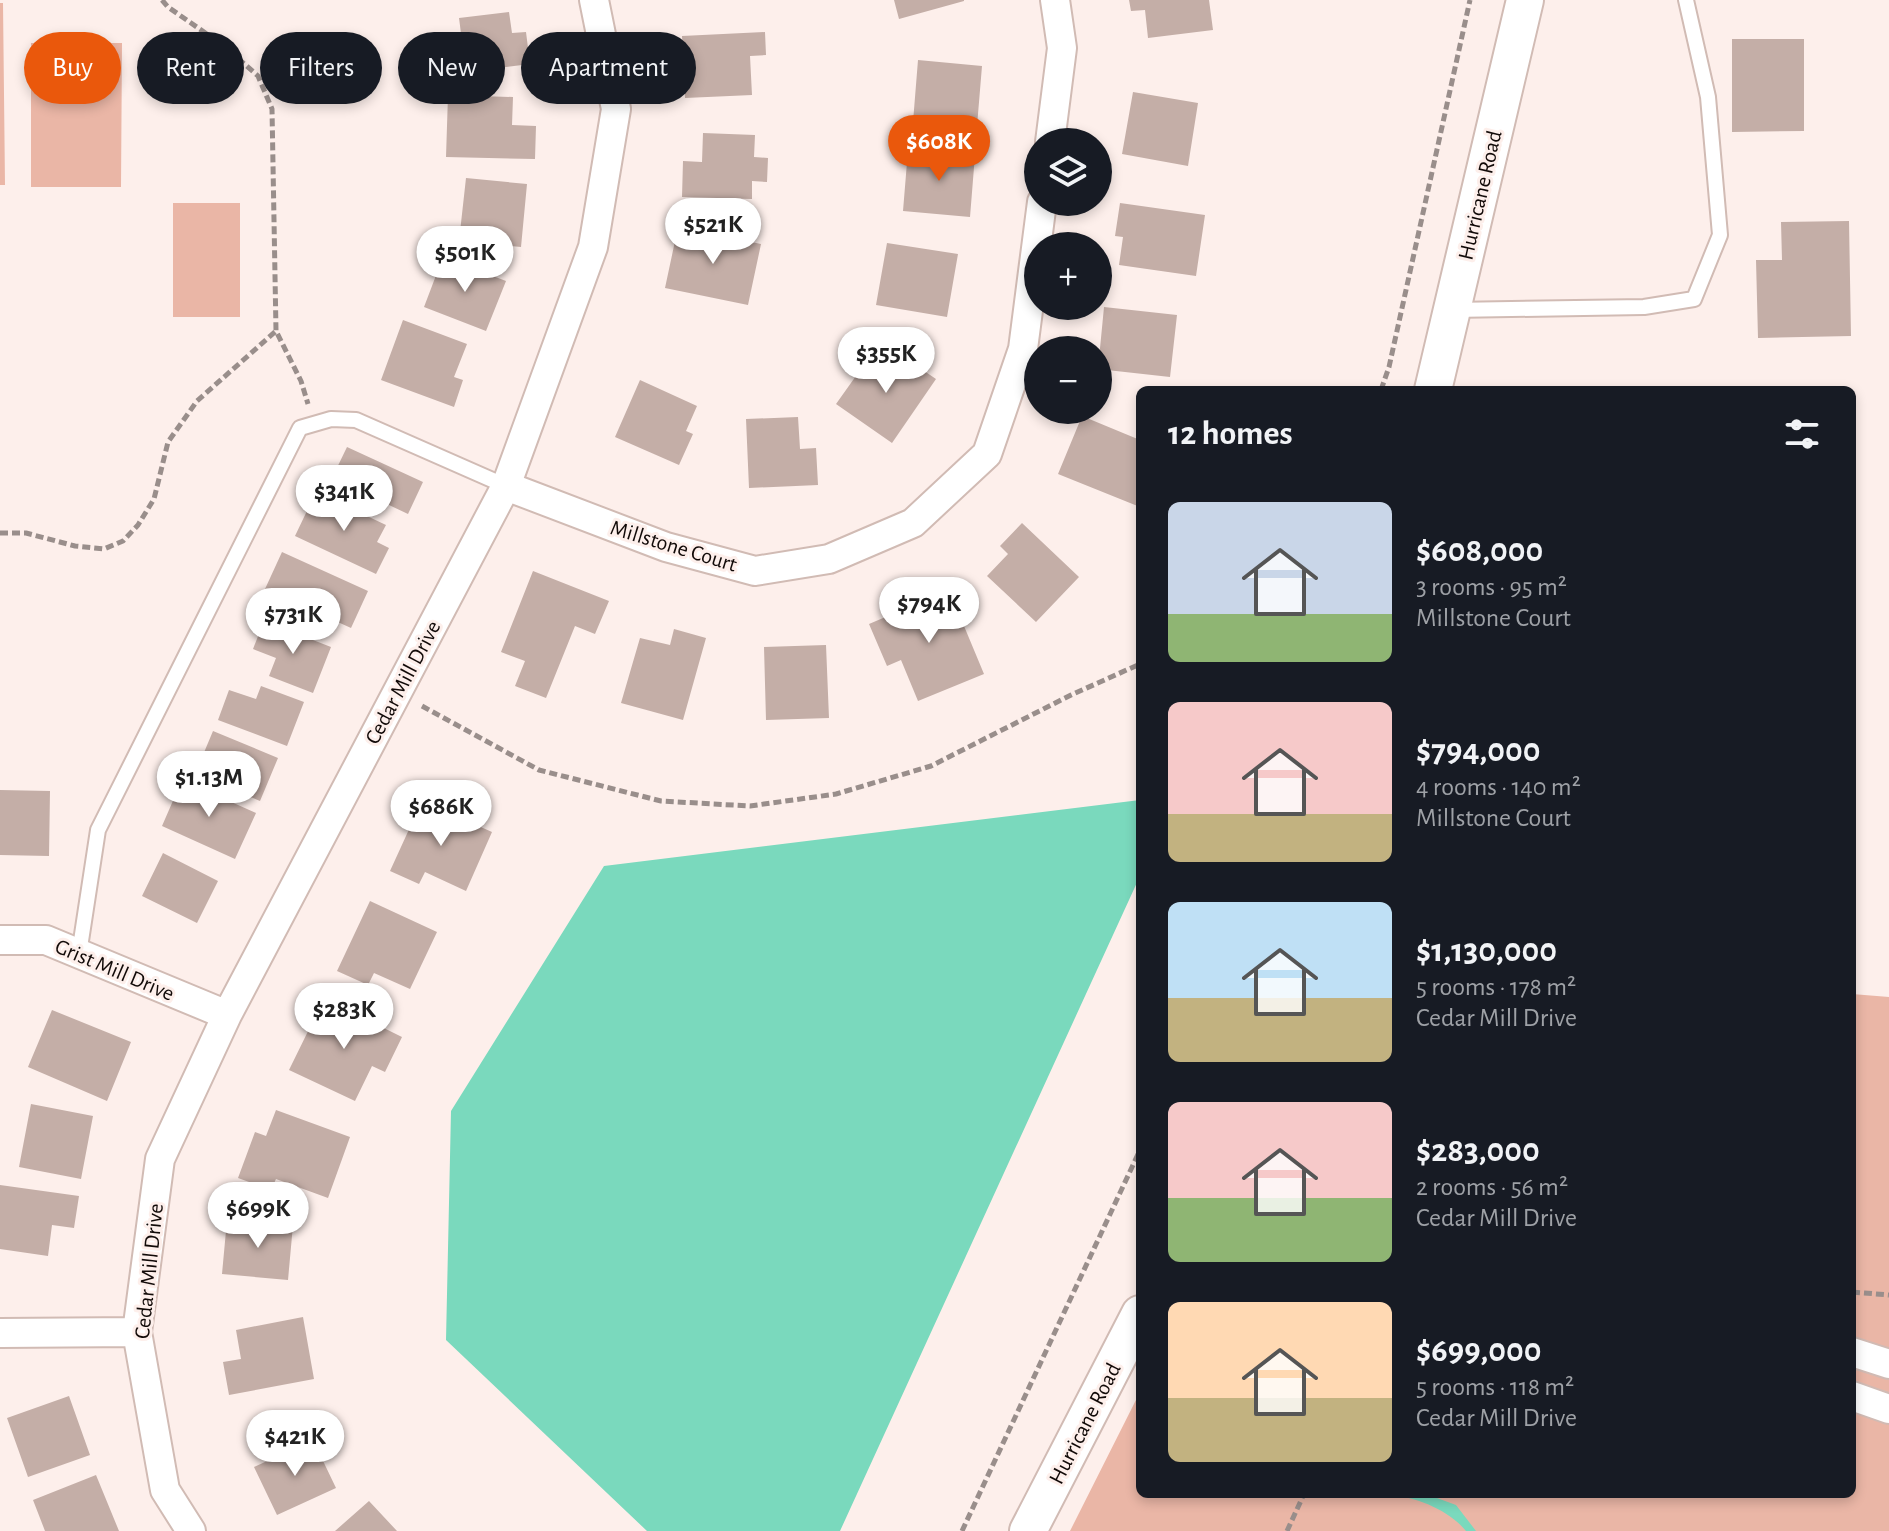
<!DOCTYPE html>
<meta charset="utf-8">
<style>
body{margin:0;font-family:"Alegreya Sans",sans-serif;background:#20242c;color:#f1f3f6;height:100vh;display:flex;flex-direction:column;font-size:30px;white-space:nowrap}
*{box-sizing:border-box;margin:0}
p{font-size:26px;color:#9ea1a6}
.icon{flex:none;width:44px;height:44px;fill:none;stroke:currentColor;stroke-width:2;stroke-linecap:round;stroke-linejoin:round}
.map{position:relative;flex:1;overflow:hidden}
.drawer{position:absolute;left:1136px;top:386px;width:720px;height:1112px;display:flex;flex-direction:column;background:#171b24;border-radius:12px;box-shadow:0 4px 12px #0003}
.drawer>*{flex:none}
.guide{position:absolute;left:24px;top:32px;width:760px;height:72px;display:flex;gap:16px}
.controls{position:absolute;left:1024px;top:128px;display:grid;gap:16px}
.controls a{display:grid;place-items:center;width:88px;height:88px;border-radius:50%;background:#171b24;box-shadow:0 4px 12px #0003;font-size:40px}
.price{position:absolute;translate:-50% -68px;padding:0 18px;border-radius:28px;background:#fff;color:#222;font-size:26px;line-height:52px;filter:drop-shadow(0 2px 4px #0008)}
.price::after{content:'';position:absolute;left:50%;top:48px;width:24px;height:18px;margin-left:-12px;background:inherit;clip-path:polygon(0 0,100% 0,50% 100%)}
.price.on{background:#ea580c;color:#fff}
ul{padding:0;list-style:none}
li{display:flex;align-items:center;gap:24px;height:200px;padding:0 32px}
li span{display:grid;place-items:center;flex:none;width:224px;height:160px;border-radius:12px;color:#555}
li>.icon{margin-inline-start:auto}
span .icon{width:96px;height:96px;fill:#fffc;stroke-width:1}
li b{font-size:34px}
h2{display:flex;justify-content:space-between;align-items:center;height:96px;padding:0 32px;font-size:34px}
.tag{padding:0 28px;border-radius:36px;background:#171b24;box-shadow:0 4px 12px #0003;font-size:28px;line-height:72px}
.tag.on{background:#ea580c;color:#fff}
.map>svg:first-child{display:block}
.green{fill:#eab6a6}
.water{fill:#7ad9bd}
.building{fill:#c4aea7}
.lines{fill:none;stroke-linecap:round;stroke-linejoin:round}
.service-casing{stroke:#d1bbb4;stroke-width:18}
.minor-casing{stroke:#d1bbb4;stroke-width:32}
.tertiary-casing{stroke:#d1bbb4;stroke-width:40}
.path{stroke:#998e8b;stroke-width:5;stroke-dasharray:8 4;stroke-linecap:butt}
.service{stroke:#fff;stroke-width:14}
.minor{stroke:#fff;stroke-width:28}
.tertiary{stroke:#fff;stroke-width:36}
.labels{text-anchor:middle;stroke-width:6;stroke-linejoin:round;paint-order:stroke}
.street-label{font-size:22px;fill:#110a08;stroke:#fdefeb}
</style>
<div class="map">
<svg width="1889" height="1531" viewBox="0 0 1889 1531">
<rect width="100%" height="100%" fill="#fdefeb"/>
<path class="green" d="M0 3H3L5 185H0Z
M31 43H122L121 187H31Z
M173 203H240V317H173Z
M1852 994 1889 997V1531H1070L1140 1392V1494H1852Z"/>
<path class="water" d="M1140 800V876L840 1531H647L446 1340 451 1111 604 866Z
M1389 1494H1426L1456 1505 1476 1531H1466C1448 1509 1417 1498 1389 1494Z"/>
<path class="building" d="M894 0H964V1L899 19Z
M1129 0H1209L1213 30 1148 38 1145 10 1131 11Z
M509 12 512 33 526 32 530 64 466 72 459 18Z
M765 32 766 55 750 56 752 95 685 98 682 36Z
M1732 39H1804V131L1732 132Z
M918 60 982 66 977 126 913 122Z
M1133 92 1198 103 1188 166 1122 154Z
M448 95 513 97 512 125 536 126 535 159 446 157Z
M703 133 755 135 754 157 768 158 767 182 752 181V199L682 197 683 161 702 162Z
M908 150 975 155 970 217 903 211Z
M466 178 527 184 521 247 459 241Z
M1120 203 1205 215 1196 276 1119 265 1123 237 1115 236Z
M1849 221 1851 336 1758 338 1756 260H1782L1781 222Z
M678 227 761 244 748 305 665 288Z
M887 243 958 254 947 317 876 305Z
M443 257 506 281 486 331 424 307Z
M1104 307 1177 315 1170 377 1098 369Z
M403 320 467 344 454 377 463 380 454 407 381 380Z
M873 352 900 371 908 360 936 379 892 443 836 404Z
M640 380 697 406 686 431 693 434 679 465 615 437Z
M1082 416 1140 440V507L1058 474Z
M798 417 800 449 816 448 818 485 749 488 746 419Z
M347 447 423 482 408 514 332 478Z
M316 492 386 525 377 542 389 548 376 574 295 536Z
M1022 523 1079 577 1036 622 987 576 1008 554 1000 546Z
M282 552 368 591 351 628 265 589Z
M533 571 609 601 595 634 575 626 546 698 515 686 525 661 501 652Z
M949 590 984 674 918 701 901 660 887 666 869 624Z
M264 621 331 647 313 693 269 676 276 658 253 649Z
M674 629 706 638 683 720 621 703 640 638 670 645Z
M826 645 829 718 766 720 764 647Z
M261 686 304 702 287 746 218 720 229 690 256 699Z
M213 731 278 758 260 801 195 774Z
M182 780 256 813 235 859 162 826Z
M0 790 50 791 49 856 0 855Z
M422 801 492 832 466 891 425 872 419 884 390 871Z
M163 853 218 881 197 923 142 896Z
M370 901 437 932 410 989 374 973 368 985 337 971Z
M331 1002 402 1037 385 1072 372 1066 355 1101 289 1070 315 1017 322 1020Z
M52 1010 131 1042 107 1101 28 1067Z
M31 1104 93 1116 81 1179 19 1167Z
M276 1110 350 1137 328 1198 276 1179 271 1190 238 1178 255 1132 266 1136Z
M0 1185 79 1196 74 1228 52 1225 48 1256 0 1249Z
M227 1220 293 1225 288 1280 222 1274Z
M303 1317 314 1379 229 1395 223 1362 241 1359 236 1330Z
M69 1396 90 1455 28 1477 7 1418Z
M313 1440 336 1488 277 1515 254 1467Z
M96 1475 119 1531H45L33 1500Z
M369 1501 397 1531H335Z"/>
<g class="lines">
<defs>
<path id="service" d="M1452 310 1644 307 1694 299 1720 235 1708 97 1686 0
M79 954 98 830 300 428 331 419 356 420 506 486"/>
<path id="minor" d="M1050 142 1062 48 1055 0
M506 486 666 547 755 571 829 559 913 523 987 454 1023 349 1042 202
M0 940H46L227 1015
M0 1333 137 1332
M1852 1352 1889 1364
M1852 1396 1889 1409
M191 1531 165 1490 137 1332 160 1159 227 1015 506 486 593 247 616 109 594 0"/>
<path id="tertiary" d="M1433 390 1525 0
M1028 1531 1140 1314"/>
</defs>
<use href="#service" class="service-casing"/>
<use href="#minor" class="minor-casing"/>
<use href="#tertiary" class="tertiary-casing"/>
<path class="path" d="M162 0 168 7 224 46 258 76 272 109 276 331 301 381 308 404
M1381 390 1389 367 1470 0
M0 533H26L75 546 104 549 123 541 138 525 154 499 168 442 197 401 276 331
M422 706 539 770 661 801 750 806 836 794 931 766 1071 695 1140 664
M1852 1292 1889 1295
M962 1531 1140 1150
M1287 1531 1304 1494"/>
<use href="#service" class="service"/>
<use href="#minor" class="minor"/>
<use href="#tertiary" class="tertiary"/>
</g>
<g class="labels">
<g class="street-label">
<text transform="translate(1479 195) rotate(-77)" y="8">Hurricane Road</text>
<text transform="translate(674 545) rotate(17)" y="8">Millstone Court</text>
<text transform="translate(402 682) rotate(-62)" y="8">Cedar Mill Drive</text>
<text transform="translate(115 969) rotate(23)" y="8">Grist Mill Drive</text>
<text transform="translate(148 1271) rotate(-84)" y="8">Cedar Mill Drive</text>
<text transform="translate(1084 1423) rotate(-63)" y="8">Hurricane Road</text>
</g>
</g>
</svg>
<div class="controls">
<a><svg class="icon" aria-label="layers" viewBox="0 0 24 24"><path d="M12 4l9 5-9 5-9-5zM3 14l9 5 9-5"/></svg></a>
<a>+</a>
<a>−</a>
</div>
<b class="price on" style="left:939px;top:183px">$608K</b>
<b class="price" style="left:713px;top:266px">$521K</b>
<b class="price" style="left:465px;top:294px">$501K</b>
<b class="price" style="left:886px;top:395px">$355K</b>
<b class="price" style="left:344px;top:533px">$341K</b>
<b class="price" style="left:929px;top:645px">$794K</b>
<b class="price" style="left:293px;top:656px">$731K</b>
<b class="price" style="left:209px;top:819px">$1.13M</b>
<b class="price" style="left:441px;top:848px">$686K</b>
<b class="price" style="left:344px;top:1051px">$283K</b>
<b class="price" style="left:258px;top:1250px">$699K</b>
<b class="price" style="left:295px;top:1478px">$421K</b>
<div class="guide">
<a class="tag on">Buy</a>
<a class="tag">Rent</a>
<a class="tag">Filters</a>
<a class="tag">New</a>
<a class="tag">Apartment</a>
</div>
<section class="drawer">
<h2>12 homes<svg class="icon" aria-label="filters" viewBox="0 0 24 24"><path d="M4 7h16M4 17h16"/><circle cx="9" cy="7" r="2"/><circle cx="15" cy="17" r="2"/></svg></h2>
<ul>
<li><span style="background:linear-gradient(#c9d6e8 70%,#8fb573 0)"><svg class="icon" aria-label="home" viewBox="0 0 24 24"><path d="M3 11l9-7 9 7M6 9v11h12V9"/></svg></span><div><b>$608,000</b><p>3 rooms · 95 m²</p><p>Millstone Court</p></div></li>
<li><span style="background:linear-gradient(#f6c9c9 70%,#c2b280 0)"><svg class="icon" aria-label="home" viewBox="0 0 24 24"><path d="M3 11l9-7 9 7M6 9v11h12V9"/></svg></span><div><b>$794,000</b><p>4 rooms · 140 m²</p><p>Millstone Court</p></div></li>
<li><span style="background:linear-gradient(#bfe0f5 60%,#c2b280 0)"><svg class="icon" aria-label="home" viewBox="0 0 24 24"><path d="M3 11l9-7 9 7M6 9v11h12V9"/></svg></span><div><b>$1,130,000</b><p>5 rooms · 178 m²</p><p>Cedar Mill Drive</p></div></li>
<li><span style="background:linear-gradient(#f6c9c9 60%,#8fb573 0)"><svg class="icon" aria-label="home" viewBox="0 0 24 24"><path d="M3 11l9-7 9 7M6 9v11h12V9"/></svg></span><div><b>$283,000</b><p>2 rooms · 56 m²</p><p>Cedar Mill Drive</p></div></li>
<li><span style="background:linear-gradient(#ffd9b3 60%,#c2b280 0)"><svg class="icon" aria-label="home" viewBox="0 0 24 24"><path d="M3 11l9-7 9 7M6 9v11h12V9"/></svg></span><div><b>$699,000</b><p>5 rooms · 118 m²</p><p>Cedar Mill Drive</p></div></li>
</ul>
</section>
</div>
